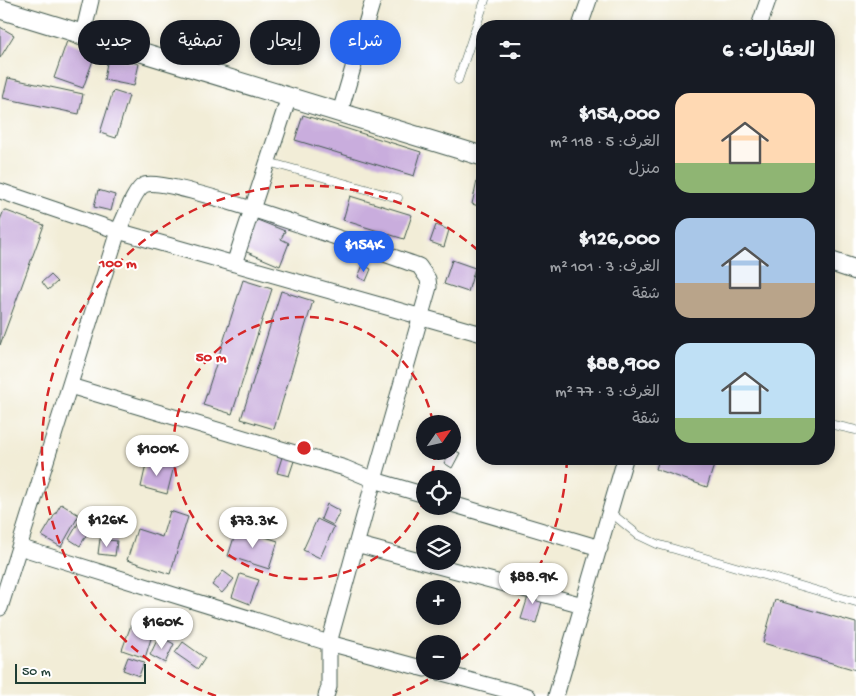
<!DOCTYPE html>
<html lang="ar">
<meta charset="utf-8">
<style>
body{margin:0;font-family:"Gochi Hand","Playpen Sans Arabic",sans-serif;background:#242831;color:#f1f3f6;direction:rtl;height:100vh;display:flex;flex-direction:column;font-size:19px;white-space:nowrap}
*{box-sizing:border-box;margin:0}
p{font-size:16px;color:#9ea1a6}
.icon{flex:none;width:28px;height:28px;fill:none;stroke:currentColor;stroke-width:2;stroke-linecap:round;stroke-linejoin:round}
.map{position:relative;flex:1;overflow:hidden;direction:ltr}
.drawer{position:absolute;left:476px;top:20px;width:359px;height:445px;display:flex;flex-direction:column;background:#171b24;border-radius:20px;box-shadow:0 2px 8px #0003;direction:rtl}
.drawer>*{flex:none}
.top-card{position:absolute;left:15px;top:20px;width:386px;height:45px;direction:rtl;display:flex;gap:10px}
.needle{width:32px;rotate:56deg}
.tools{position:absolute;left:416px;top:415px;display:grid;gap:10px}
.tools a{display:grid;place-items:center;width:45px;height:45px;border-radius:50%;background:#171b24;box-shadow:0 2px 8px #0003;font-size:25px}
.scale{position:absolute;left:15px;bottom:12px;width:131px;box-sizing:border-box;padding-left:5px;border:2px solid #1f3d34;border-top:0;font-size:14px;line-height:18px;white-space:nowrap;color:#1f3d34;-webkit-text-stroke:4px #fff;paint-order:stroke}
.price{position:absolute;translate:-50% -42px;padding:0 11px;border-radius:18px;background:#fff;color:#222;font-size:16px;line-height:32px;filter:drop-shadow(0 1px 2px #0008)}
.price::after{content:'';position:absolute;left:50%;top:30px;width:15px;height:11px;margin-left:-8px;background:inherit;clip-path:polygon(0 0,100% 0,50% 100%)}
.price.selected{background:#2563eb;color:#fff}
ul{padding:0;list-style:none}
li{display:flex;align-items:center;gap:15px;height:125px;padding:0 20px}
li span{display:grid;place-items:center;flex:none;width:140px;height:100px;border-radius:15px;color:#555}
li>.icon{margin-inline-start:auto}
span .icon{width:60px;height:60px;fill:#fffc;stroke-width:1}
li b{font-size:21px}
h2{display:flex;justify-content:space-between;align-items:center;height:60px;padding:0 20px;font-size:21px}
.tag{padding:0 18px;border-radius:22px;background:#171b24;box-shadow:0 2px 8px #0003;font-size:18px;line-height:45px}
.tag.selected{background:#2563eb;color:#fff}
.map>svg:first-child{display:block}
.building{fill:#c9addd}
.lines{fill:none;stroke-linecap:round;stroke-linejoin:round}
.service-casing{stroke:#3f574c;stroke-width:9}
.minor-casing{stroke:#3f574c;stroke-width:17}
.tertiary-casing{stroke:#3f574c;stroke-width:21}
.service{stroke:#fff;stroke-width:8}
.minor{stroke:#fff;stroke-width:15}
.tertiary{stroke:#fff;stroke-width:19}
.ring{fill:none;stroke:#d62828;stroke-width:2.5;stroke-dasharray:9 6}
.centre{fill:#d62828;stroke:#fff;stroke-width:2.5}
.ring-label{font-size:15px;text-anchor:middle;font-weight:bold;fill:#d62828;stroke:#fff;stroke-width:4;stroke-linejoin:round;paint-order:stroke}
</style>
<div class="map">
<svg width="856" height="696" viewBox="0 0 856 696">
<rect width="100%" height="100%" fill="#fff"/>
<filter id="ink" filterUnits="userSpaceOnUse"><feTurbulence type="fractalNoise" baseFrequency=".02" numOctaves="2"/><feDisplacementMap in="SourceGraphic" scale="10" xChannelSelector="R" yChannelSelector="G"/><feConvolveMatrix kernelMatrix="1 2 1 2 8 2 1 2 1" color-interpolation-filters="sRGB"/></filter>
<filter id="wash" filterUnits="userSpaceOnUse"><feTurbulence type="fractalNoise" baseFrequency=".0096" numOctaves="4" result="noise"/><feDisplacementMap in="SourceGraphic" scale="20" xChannelSelector="R" yChannelSelector="G"/><feGaussianBlur stdDeviation="1.12" result="paint"/><feColorMatrix in="noise" values="0 0 0 0 0 0 0 0 0 0 0 0 0 0 0 0 0 1.4 0 .05"/><feComposite in="paint" operator="in"/></filter>
<g filter="url(#wash)">
<rect width="100%" height="100%" fill="#f2edd7"/>
<g id="blocks">
<path class="building" d="M0 27 14 35 0 58Z
M67 41 96 52 83 88 54 78Z
M108 57 139 64 134 86 104 80Z
M8 78 83 94 79 114 3 98Z
M113 91 129 96 116 138 100 133Z
M303 115 421 152 414 176 295 140Z
M479 172 482 173V207L472 204Z
M98 190 115 195 111 211 94 207Z
M350 196 412 215 404 239 343 220Z
M4 210 44 225 0 345V220Z
M255 219 285 231 281 239 289 243 280 266 242 250Z
M436 225 449 230 444 247 430 242Z
M452 260 475 268 468 292 444 284Z
M363 265 371 269 366 281 358 277Z
M50 275 57 282 48 290 42 282Z
M243 280 272 289 232 414 203 405Z
M281 291 313 301 274 429 241 419Z
M452 449 460 453 452 468 444 463Z
M283 454 295 458 289 476 277 473Z
M659 459H716L707 487 656 469Z
M147 460 174 466 167 494 141 487Z
M61 504 79 515 61 547 42 536Z
M327 504 340 511 333 525 321 519Z
M87 508 98 515 80 546 69 539Z
M170 511 188 517 170 574 127 560 137 529 162 537Z
M317 519 334 527 320 558 303 550Z
M237 528 278 541 269 569 228 556Z
M100 539 117 541 115 556 98 554Z
M223 571 234 579 222 593 212 585Z
M240 574 259 580 250 604 232 597Z
M531 587 545 591 536 623 521 619Z
M775 600 856 623V670L763 643Z
M131 625 153 632 145 658 122 650Z
M159 636 174 644 165 663 150 655Z
M183 642 205 658 198 669 175 653Z
M128 657 144 662 139 676 123 670Z"/>
</g>
</g>
<g filter="url(#ink)">
<use href="#blocks" fill-opacity="0" stroke="#3f574c" stroke-width="1"/>
<g class="lines">
<defs>
<path id="service" d="M458 80 485 0
M268 162 398 198
M829 424 856 430
M610 512 638 535 657 544 856 602"/>
<path id="minor" d="M580 26 589 0
M759 26 768 0
M83 34 91 0
M340 112 373 0
M0 191 118 231 482 334
M234 264 289 97
M70 386 345 468 374 480 329 643V687L326 696
M452 504 600 548
M356 544 583 605
M19 547 329 643 425 669
M0 608 118 231C124 220 134 190 144 185 165 174 383 254 419 266L428 279 429 287 374 480 425 495
M435 671 528 696
M556 696 625 459"/>
<path id="tertiary" d="M0 9 482 156
M829 261 856 270"/>
</defs>
<use href="#service" class="service-casing"/>
<use href="#minor" class="minor-casing"/>
<use href="#tertiary" class="tertiary-casing"/>
<use href="#service" class="service"/>
<use href="#minor" class="minor"/>
<use href="#tertiary" class="tertiary"/>
</g>
</g>
<g class="ring">
<path d="M435 451A131 131 0 0 1 431 479M425 499A131 131 0 1 1 433 423"/>
<path d="M567 459A263 263 0 0 1 453 665M441 672A263 263 0 0 1 392 696M216 696A263 263 0 1 1 482 254"/>
</g>
<circle cx="304" cy="448" r="8" class="centre"/>
<g class="ring-label">
<text x="118" y="267">100 m</text>
<text x="211" y="361">50 m</text>
</g>
</svg>
<div class="tools">
<a><svg class="needle" viewBox="-14 -14 28 28"><path d="M0-13l5 13h-10z" fill="#e53935"/><path d="M0 13l5-13h-10z" fill="#9ea1a6"/></svg></a>
<a><svg class="icon" aria-label="locate" viewBox="0 0 24 24"><circle cx="12" cy="12" r="6"/><path d="M12 2v4M12 18v4M2 12h4M18 12h4"/></svg></a>
<a><svg class="icon" aria-label="layers" viewBox="0 0 24 24"><path d="M12 4l9 5-9 5-9-5zM3 14l9 5 9-5"/></svg></a>
<a>+</a>
<a>−</a>
</div>
<div class="scale">50 m</div>
<b class="price selected" style="left:364px;top:273px">$154K</b>
<b class="price" style="left:157px;top:477px">$100K</b>
<b class="price" style="left:107px;top:548px">$126K</b>
<b class="price" style="left:253px;top:549px">$73.3K</b>
<b class="price" style="left:533px;top:605px">$88.9K</b>
<b class="price" style="left:162px;top:650px">$160K</b>
<div class="top-card">
<a class="tag selected">شراء</a>
<a class="tag">إيجار</a>
<a class="tag">تصفية</a>
<a class="tag">جديد</a>
</div>
<section class="drawer">
<h2>العقارات: 6<svg class="icon" aria-label="filters" viewBox="0 0 24 24"><path d="M4 7h16M4 17h16"/><circle cx="9" cy="7" r="2"/><circle cx="15" cy="17" r="2"/></svg></h2>
<ul>
<li><span style="background:linear-gradient(#ffd9b3 70%,#8fb573 0)"><svg class="icon" aria-label="home" viewBox="0 0 24 24"><path d="M3 11l9-7 9 7M6 9v11h12V9"/></svg></span><div><b>$154,000</b><p>الغرف: 5 · 118 m²</p><p>منزل</p></div></li>
<li><span style="background:linear-gradient(#a9c7e8 65%,#b9a48a 0)"><svg class="icon" aria-label="home" viewBox="0 0 24 24"><path d="M3 11l9-7 9 7M6 9v11h12V9"/></svg></span><div><b>$126,000</b><p>الغرف: 3 · 101 m²</p><p>شقة</p></div></li>
<li><span style="background:linear-gradient(#bfe0f5 75%,#8fb573 0)"><svg class="icon" aria-label="home" viewBox="0 0 24 24"><path d="M3 11l9-7 9 7M6 9v11h12V9"/></svg></span><div><b>$88,900</b><p>الغرف: 3 · 77 m²</p><p>شقة</p></div></li>
</ul>
</section>
</div>
